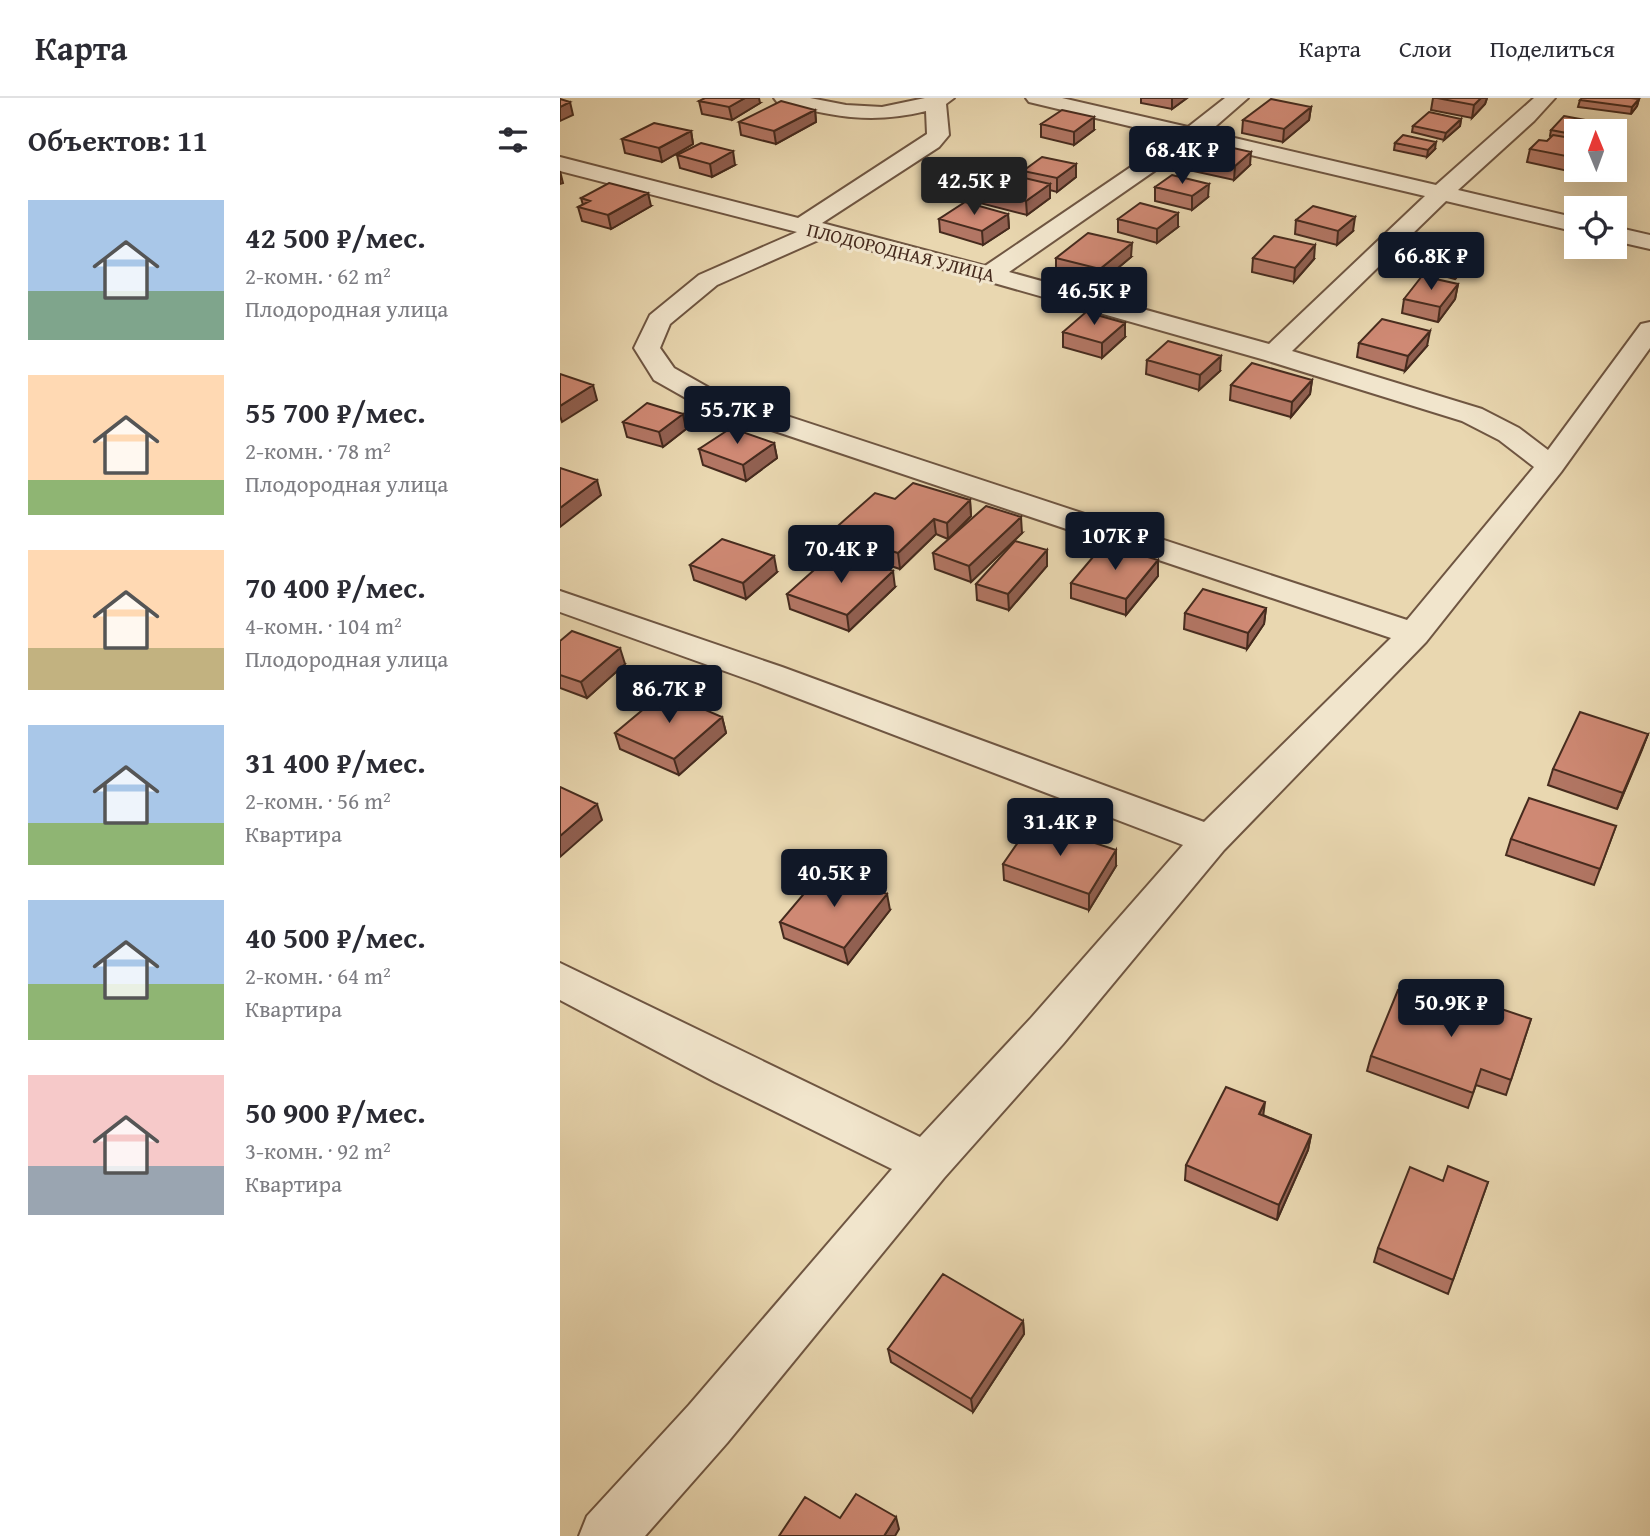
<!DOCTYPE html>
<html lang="ru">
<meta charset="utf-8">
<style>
body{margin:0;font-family:"Gentium Book Plus",serif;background:#f7f7f7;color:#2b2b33;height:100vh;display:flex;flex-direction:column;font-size:26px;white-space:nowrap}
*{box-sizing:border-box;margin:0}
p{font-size:23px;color:#7c7c81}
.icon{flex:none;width:38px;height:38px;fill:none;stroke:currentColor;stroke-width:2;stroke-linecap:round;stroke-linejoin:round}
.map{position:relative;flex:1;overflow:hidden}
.side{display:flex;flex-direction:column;background:#fff;width:560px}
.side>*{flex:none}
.needle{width:46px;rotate:359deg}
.fabs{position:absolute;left:1004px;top:21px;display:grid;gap:14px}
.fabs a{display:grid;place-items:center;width:63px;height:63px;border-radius:0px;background:#fff;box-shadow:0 7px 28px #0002;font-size:35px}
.price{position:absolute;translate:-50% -60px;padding:0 16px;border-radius:7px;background:#111827;color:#fff;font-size:23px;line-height:46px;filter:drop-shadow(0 2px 4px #0008)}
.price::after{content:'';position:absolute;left:50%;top:42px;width:21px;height:16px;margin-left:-10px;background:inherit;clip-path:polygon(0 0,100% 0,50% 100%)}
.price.active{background:#222;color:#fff}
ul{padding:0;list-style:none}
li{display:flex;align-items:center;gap:21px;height:175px;padding:0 28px}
li span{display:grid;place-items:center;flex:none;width:196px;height:140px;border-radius:0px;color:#555}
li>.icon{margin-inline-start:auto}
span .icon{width:84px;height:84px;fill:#fffc;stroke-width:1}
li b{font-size:30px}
h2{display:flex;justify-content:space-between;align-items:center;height:84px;padding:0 28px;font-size:30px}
header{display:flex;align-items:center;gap:42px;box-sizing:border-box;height:98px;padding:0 35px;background:#fff;border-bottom:2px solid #e1e1e2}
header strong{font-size:33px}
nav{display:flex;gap:38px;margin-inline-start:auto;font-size:24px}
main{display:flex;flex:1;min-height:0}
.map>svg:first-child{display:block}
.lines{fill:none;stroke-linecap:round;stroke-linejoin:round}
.street-casing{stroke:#6f5642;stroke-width:4}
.street{fill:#f1e5cc;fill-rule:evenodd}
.wall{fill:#b27664;stroke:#462b1e;stroke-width:2}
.shaded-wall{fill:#916051;stroke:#462b1e;stroke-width:2}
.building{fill:#cf8974;stroke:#462b1e;stroke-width:2}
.labels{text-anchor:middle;stroke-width:6;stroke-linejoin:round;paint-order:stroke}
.far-street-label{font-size:19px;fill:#462b1e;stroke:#f1e5cc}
</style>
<header>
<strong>Карта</strong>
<nav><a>Карта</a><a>Слои</a><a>Поделиться</a></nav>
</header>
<main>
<section class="side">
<h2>Объектов: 11<svg class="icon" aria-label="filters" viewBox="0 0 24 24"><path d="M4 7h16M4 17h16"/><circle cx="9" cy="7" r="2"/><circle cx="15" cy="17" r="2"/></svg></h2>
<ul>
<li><span style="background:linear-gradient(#a9c7e8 65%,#7fa58c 0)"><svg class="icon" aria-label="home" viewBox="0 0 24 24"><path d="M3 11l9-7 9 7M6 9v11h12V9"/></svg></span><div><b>42 500 ₽/мес.</b><p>2-комн. · 62 m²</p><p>Плодородная улица</p></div></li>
<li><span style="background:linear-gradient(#ffd9b3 75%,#8fb573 0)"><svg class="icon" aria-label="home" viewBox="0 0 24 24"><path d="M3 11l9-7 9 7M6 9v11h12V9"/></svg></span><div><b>55 700 ₽/мес.</b><p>2-комн. · 78 m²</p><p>Плодородная улица</p></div></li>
<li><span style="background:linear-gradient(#ffd9b3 70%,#c2b280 0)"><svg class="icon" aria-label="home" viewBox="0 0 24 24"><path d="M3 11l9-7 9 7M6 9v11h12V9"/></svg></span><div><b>70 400 ₽/мес.</b><p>4-комн. · 104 m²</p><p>Плодородная улица</p></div></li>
<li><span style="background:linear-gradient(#a9c7e8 70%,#8fb573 0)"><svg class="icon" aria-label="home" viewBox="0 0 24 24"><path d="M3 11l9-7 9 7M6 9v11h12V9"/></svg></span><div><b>31 400 ₽/мес.</b><p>2-комн. · 56 m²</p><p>Квартира</p></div></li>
<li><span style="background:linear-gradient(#a9c7e8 60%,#8fb573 0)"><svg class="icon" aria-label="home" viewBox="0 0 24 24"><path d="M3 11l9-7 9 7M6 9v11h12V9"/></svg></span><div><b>40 500 ₽/мес.</b><p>2-комн. · 64 m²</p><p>Квартира</p></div></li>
<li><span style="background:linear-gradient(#f6c9c9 65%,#9aa5b1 0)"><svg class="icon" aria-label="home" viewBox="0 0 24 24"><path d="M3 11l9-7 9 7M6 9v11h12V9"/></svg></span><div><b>50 900 ₽/мес.</b><p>3-комн. · 92 m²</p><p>Квартира</p></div></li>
</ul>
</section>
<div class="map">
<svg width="1090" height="1438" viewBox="0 0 1090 1438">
<rect width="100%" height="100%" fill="#e9d7b0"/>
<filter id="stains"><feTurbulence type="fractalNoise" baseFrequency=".00286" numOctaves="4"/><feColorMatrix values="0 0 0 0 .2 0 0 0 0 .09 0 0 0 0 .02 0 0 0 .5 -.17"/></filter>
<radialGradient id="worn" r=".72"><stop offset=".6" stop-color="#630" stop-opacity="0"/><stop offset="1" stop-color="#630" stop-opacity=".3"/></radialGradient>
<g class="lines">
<defs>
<path id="street" d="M214 0H250L286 7 322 9 365 0H394L386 6 389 37 379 49 262 125 425 168 615 39 469 4 466 0H502L628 29 665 0H688L649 34 876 87 974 0H995L974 23 898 92 1017 120V134L886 103 732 253 922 311 959 330 988 352 1081 226 1090 224V250L1001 374 866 544 664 752 503 946 384 1080 167 1345 85 1438H19L27 1418 129 1307 332 1071 155 984 0 902V865L360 1039 471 920 623 747 198 585 0 514V493L222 569 644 724 831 540 140 308 94 282 74 250 90 217 139 177 237 134 0 73V59L238 120 367 36 366 13C313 26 276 19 224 6L217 4ZM636 44 865 98 709 246 449 174ZM263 140 420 181 705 262 902 323 939 342 974 369 847 522 160 296 114 270 100 250 110 226 157 187Z
M1055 129 1090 137V151L1055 143Z"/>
</defs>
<use href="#street" class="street-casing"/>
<use href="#street" class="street"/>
</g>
<path class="wall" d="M581 0H627L612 11 581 5Z
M873 0H927L925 6 912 20 871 12Z
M1079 1 1077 8 1071 16 1018 9 1020 2Z
M139 3 200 5 172 22 142 16Z
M751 9 749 22 723 44 682 35 683 22Z
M255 12 256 24 216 46 181 37 179 24Z
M901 21 900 28 884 42 852 34 853 28Z
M481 26 534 32 514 47 481 39Z
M991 32H1039L1017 33V63L1008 73 967 64 970 51 987 43 992 39 990 38Z
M131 33 133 46 102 64 65 55 62 41Z
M835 45 875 51 867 59 834 52Z
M117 57 175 67 152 79 120 70Z
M633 59 690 67 674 82 633 73Z
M516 66V79L497 94 490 92V100L467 117 416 104 415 91 463 80V73Z
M595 89 648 99 632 112 595 103Z
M21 100 91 108 51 131 22 123 18 109 23 107Z
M448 116 449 130 423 147 380 134 379 121Z
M558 121 618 129 597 145 558 134Z
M736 122 793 133 777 147 735 136Z
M571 159 540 185 496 174V160Z
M693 160 754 161 734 184 692 174Z
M875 161 908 166 895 181 873 175Z
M898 186 895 201 878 224 842 215 844 201Z
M503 234 565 239 542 260 503 249Z
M799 245 867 248 845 273 797 259Z
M587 262 660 273 639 292 586 276Z
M752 282 750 296 731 319 670 302 671 287Z
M63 324 126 331 103 349 67 339Z
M214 345 217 360 186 383 143 367 139 351Z
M335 401 410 402 411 418 388 441 376 436 340 471 273 449 271 434Z
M462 435 411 484 375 471 373 455Z
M487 452V468L449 512 417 502 416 486Z
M598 462V478L566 517 511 500V485Z
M130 467 217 474 186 501 134 482Z
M335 489 289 533 230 511 227 496Z
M706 510 704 526 687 551 624 531 625 515Z
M0 543 65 566 27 600 0 590Z
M162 619 166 635 119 677 60 651 55 635Z
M1088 636 1057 711 988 687 993 671Z
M1056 728 1034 787 946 757 951 741Z
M443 766 556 768 529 812 444 782Z
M330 812 288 866 224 840 220 824Z
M880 906 971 921 946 997 916 987 908 1010 807 973 811 958Z
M703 1017 751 1037 748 1052 717 1122 625 1082 626 1067Z
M883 1083 928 1084 888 1196 814 1164 818 1150Z
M463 1223 464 1236 413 1314 331 1264 328 1251Z"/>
<path class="shaded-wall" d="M185 0H199L200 5 172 22 169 9Z
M612 0H627L612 11Z
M921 0H927L925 6 912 20 914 7Z
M1079 1 1077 8 1071 16 1072 9Z
M10 4 13 17 0 23V9Z
M751 9 749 22 723 44 724 31Z
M255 12 256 24 216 46 214 33Z
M534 19V32L514 47V34Z
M901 21 900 28 884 42 886 35Z
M131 33 133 46 102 64 99 50Z
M876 44 875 51 867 59 868 52Z
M173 53 175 67 152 79 150 66Z
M1017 53V63L1008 73 1011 59Z
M691 54 690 67 674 82 675 68Z
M516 66V79L497 94V80Z
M0 73 3 85 0 86Z
M490 86V100L467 117 466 103Z
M649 86 648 99 632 112V98Z
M88 95 91 108 51 131 48 117Z
M618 115V129L597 145V131Z
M448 116 449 130 423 147 422 133Z
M795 119 793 133 777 147 778 133Z
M572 145 571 159 540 185V171Z
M755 147 754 161 734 184 735 170Z
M911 152 908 166 895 181 898 167Z
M898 186 895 201 878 224 880 209Z
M565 225V239L542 260V245Z
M870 233 867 248 845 273 848 258Z
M661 258 660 273 639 292 640 277Z
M752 282 750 296 731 319 732 304Z
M33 287 37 302 2 324 0 318V308Z
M123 316 126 331 103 349 99 334Z
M214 345 217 360 186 383 183 367Z
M37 382 41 397 0 429V410Z
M410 402 411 418 388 441 387 425Z
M461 419 462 435 411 484 409 468Z
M374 421 376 436 340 471 338 455Z
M487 452V468L449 512 448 496Z
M214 458 217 474 186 501 183 485Z
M598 462V478L566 517V501Z
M333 473 335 489 289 533 287 517Z
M706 510 704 526 687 551 688 535Z
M60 550 65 566 27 600 21 584Z
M162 619 166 635 119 677 114 661Z
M1088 636 1082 652 1057 711 1063 695Z
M37 706 42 722 0 759V738Z
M556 752V768L529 812V796Z
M327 796 330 812 288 866 284 850Z
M705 1004 703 1019 699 1016Z
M751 1037 748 1052 717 1122 719 1107Z
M463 1223 464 1236 413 1314 411 1301Z
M336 1419 339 1431 335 1438H324Z"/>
<path class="building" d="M145 0H185L169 9 139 3Z
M877 0H921L914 7Z
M1022 0H1071L1079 1 1072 9 1020 2Z
M0 1 10 4 0 9Z
M711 1 751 9 724 31 683 22Z
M221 3 255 12 214 33 179 24Z
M502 12 534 19 514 34 481 26Z
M869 14 901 21 886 35 853 28Z
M1004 18 1041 25 1034 33H1017V37L991 32Z
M94 25 131 33 99 50 62 41Z
M843 37 876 44 868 52 835 45Z
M993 37 1017 41V53L1011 59 970 51 979 42 987 43Z
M141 45 173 53 150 66 117 57Z
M651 45 691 54 675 68 633 59Z
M482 59 516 66 497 80 463 73Z
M439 74 490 86 466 103 415 91Z
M612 77 649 86 632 98 595 89Z
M49 85 88 95 48 117 18 109 30 103 21 100Z
M405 104 448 116 422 133 379 121Z
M580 105 618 115 597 131 558 121Z
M753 108 795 119 778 133 736 122Z
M528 135 572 145 540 171 496 160Z
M714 138 755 147 735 170 693 160Z
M888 146 911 152 898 167 875 161Z
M862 178 898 186 880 209 844 201Z
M526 214 565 225 542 245 503 234Z
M822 221 870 233 848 258 799 245Z
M608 243 661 258 640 277 587 262Z
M692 265 752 282 732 304 671 287Z
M0 276 33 287 0 308Z
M87 305 123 316 99 334 63 324Z
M171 330 214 345 183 367 139 351Z
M0 370 37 382 0 410Z
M353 385 410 402 387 425 374 421 338 455 271 434 315 395 335 401Z
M426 408 461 419 409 468 373 455Z
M162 441 214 458 183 485 130 467Z
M455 443 487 452 448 496 416 486Z
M544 446 598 462 566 501 511 485Z
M288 458 333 473 287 517 227 496 262 465 274 470Z
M643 491 706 510 688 535 625 515Z
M12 533 60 550 21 584 0 577V543Z
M104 594 162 619 114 661 55 635Z
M1020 614 1088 636 1063 695 993 671Z
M0 689 37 706 0 738Z
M969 700 1056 728 1040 771 951 741Z
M472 724 556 752 529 796 443 766Z
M264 772 327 796 284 850 220 824Z
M838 892 880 906 885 892 971 921 951 982 921 971 913 995 811 958Z
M666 989 705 1004 699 1016 751 1037 719 1107 626 1067Z
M888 1068 928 1084 893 1182 818 1150 850 1069 883 1083Z
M383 1176 463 1223 411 1301 328 1251Z
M296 1396 336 1419 324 1438H219L245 1399 280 1420Z"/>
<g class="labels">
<g class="far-street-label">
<text transform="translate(341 154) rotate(14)" y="7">ПЛОДОРОДНАЯ УЛИЦА</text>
</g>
</g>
<rect width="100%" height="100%" filter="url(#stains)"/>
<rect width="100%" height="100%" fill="url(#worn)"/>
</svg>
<div class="fabs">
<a><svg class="needle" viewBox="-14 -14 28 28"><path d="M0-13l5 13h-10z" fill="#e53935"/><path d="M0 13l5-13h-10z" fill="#7c7c81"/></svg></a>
<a><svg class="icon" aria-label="locate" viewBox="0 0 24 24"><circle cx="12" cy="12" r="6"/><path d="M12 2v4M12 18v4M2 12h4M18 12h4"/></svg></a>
</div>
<b class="price" style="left:622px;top:88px">68.4K ₽</b>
<b class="price active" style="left:414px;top:119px">42.5K ₽</b>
<b class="price" style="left:871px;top:194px">66.8K ₽</b>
<b class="price" style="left:534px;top:229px">46.5K ₽</b>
<b class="price" style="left:177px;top:348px">55.7K ₽</b>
<b class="price" style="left:555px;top:474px">107K ₽</b>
<b class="price" style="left:281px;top:487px">70.4K ₽</b>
<b class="price" style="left:109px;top:627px">86.7K ₽</b>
<b class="price" style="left:500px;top:760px">31.4K ₽</b>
<b class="price" style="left:274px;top:811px">40.5K ₽</b>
<b class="price" style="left:891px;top:941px">50.9K ₽</b>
</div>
</main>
